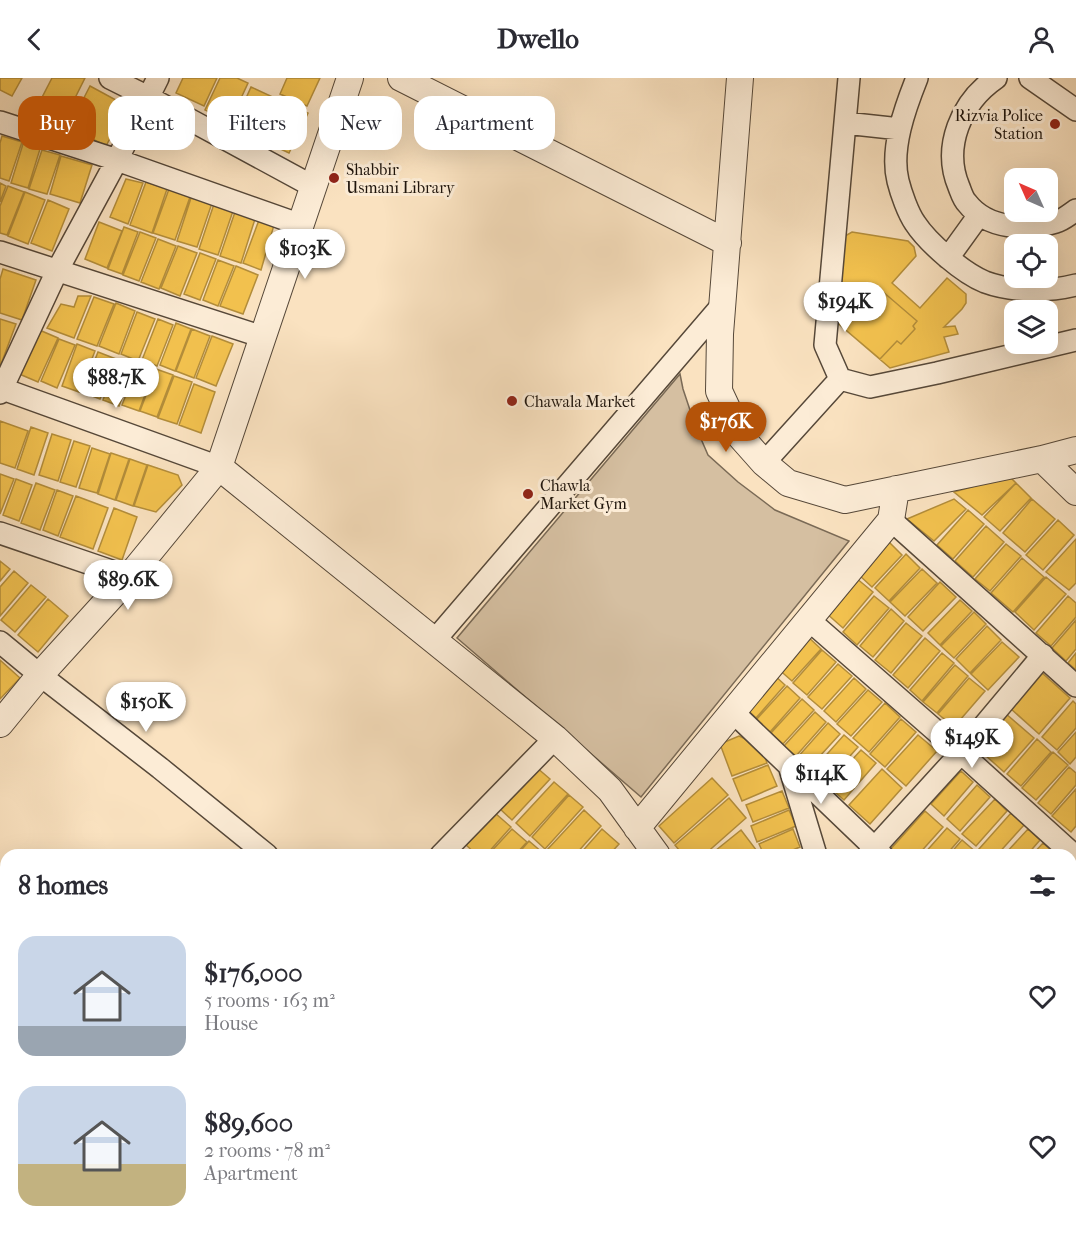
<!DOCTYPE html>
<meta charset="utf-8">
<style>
body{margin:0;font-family:"IM FELL French Canon",serif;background:#f7f7f7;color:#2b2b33;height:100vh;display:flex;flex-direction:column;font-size:22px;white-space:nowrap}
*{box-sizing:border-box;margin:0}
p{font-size:20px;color:#7c7c81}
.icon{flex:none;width:33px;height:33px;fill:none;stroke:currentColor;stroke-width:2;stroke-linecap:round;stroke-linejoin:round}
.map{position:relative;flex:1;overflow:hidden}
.sheet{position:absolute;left:0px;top:771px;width:1077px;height:384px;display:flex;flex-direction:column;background:#fff;border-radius:18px 18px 0 0;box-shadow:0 6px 24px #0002}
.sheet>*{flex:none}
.guide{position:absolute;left:18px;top:18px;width:600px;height:54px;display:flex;gap:12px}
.needle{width:39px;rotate:315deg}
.fabs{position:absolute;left:1004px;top:90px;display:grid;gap:12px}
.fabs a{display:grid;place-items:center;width:54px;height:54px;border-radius:12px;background:#fff;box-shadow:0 6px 24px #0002;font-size:30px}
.price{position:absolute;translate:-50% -51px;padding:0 14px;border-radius:21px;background:#fff;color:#222;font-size:20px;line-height:39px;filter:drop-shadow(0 2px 3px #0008)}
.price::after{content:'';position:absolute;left:50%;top:36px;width:18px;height:14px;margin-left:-9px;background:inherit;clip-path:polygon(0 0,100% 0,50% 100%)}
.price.active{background:#b45309;color:#fff}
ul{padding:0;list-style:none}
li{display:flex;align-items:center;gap:18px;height:150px;padding:0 18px}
li span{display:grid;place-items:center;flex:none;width:168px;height:120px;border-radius:18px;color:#555}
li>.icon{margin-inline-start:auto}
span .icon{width:72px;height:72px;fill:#fffc;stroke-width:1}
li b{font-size:26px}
h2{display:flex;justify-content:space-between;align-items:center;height:72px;padding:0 18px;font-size:26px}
.chip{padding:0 21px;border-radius:18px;background:#fff;box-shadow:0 6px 24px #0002;font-size:21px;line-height:54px}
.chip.active{background:#b45309;color:#fff}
header{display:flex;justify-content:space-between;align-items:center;height:78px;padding:0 18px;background:#fff;font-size:27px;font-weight:800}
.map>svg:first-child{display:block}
.green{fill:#d5bfa1;stroke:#7a6a56;stroke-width:1.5}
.homes{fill:#f2c14e;stroke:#b38d3a;stroke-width:1.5}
.shops{fill:#e4572e;stroke:#a94324;stroke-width:1.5}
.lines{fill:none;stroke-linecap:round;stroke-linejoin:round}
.minor-casing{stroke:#564839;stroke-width:24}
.tertiary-casing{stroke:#564839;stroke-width:28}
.minor{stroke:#fcecd6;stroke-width:21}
.tertiary{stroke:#fcecd6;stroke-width:26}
.poi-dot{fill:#8f2418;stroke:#fcecd6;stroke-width:2}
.labels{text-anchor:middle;stroke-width:6;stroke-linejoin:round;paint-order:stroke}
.poi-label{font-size:16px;fill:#1f150c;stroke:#fcecd6;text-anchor:start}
</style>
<header><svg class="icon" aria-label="back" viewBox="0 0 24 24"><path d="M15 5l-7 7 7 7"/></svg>Dwello<svg class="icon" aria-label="person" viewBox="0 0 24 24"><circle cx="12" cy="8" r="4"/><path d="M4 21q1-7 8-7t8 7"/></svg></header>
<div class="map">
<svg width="1076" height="1155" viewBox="0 0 1076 1155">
<rect width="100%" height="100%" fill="#fae2c0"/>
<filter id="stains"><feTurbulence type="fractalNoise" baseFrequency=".00333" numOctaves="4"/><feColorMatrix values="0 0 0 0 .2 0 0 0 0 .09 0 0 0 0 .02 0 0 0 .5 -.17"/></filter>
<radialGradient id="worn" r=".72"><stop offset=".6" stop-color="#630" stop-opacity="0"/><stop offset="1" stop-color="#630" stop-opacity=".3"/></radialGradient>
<path class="green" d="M680 296 683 311 695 347 708 377 738 404 775 432 849 463 641 719 457 560Z"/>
<path class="homes" d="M0 0H22L12 18 0 12Z
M52 0H85L62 46 35 33Z
M183 0H217L204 28 176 15Z
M220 0H237L248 5 230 44 205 32Z
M287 0H320L307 28 280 16Z
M90 8 127 28 106 68 69 49Z
M251 9 275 20 258 58 234 47Z
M279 22 308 35 289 75 261 62Z
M2 58 22 64 9 103 0 100V65Z
M23 66 40 71 28 110 11 105Z
M42 72 60 77 47 116 29 111Z
M61 78 92 87 80 125 50 116Z
M126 101 143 105 128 146 110 139Z
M146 104 167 111 152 155 130 147Z
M0 105 6 108 0 124Z
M8 108 24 114 7 157 0 155V128Z
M169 111 190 119 175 162 153 155Z
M25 114 45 122 28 166 8 158Z
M191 120 212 125 197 169 177 163Z
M48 122 69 131 52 173 31 165Z
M214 126 233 133 218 177 199 171Z
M235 134 255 141 241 185 220 178Z
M259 142 274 147 261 192 243 185Z
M99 144 122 153 107 190 85 181Z
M124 149 138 154 122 196 108 191Z
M140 154 156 160 139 203 123 197Z
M852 154 908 163 914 169 916 178 892 205 920 230 947 200 966 216V225L962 231 944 249 955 248 958 256 944 259 949 274 890 290 834 242 845 158Z
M158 161 176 168 159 211 141 204Z
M178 168 197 175 180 218 161 210Z
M200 175 216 181 200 222 184 216Z
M218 182 234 188 218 228 203 222Z
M236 188 258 197 243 236 220 228Z
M3 191 36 202 22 242 0 235V201Z
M863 205 870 212 875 207 917 243 913 248 915 251 901 266 897 263 880 281 834 242 860 216 857 212Z
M78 218H91L74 260 47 250 61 226 74 229Z
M94 219 114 226 97 268 77 261Z
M116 225 135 233 119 276 99 268Z
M137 234 155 241 138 283 121 276Z
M0 241 16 246 0 289Z
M158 241 173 247 157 288 142 282Z
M176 245 191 251 175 293 160 287Z
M37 251 58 260 38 304 17 295Z
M192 251 210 258 194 300 176 293Z
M212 258 233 266 216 308 196 300Z
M59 261 75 267 57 310 41 303Z
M77 266 95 273 79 314 62 308Z
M98 274 116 281 100 321 82 314Z
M118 282 134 288 119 328 103 322Z
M137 289 153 295 139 333 122 327Z
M156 291 173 297 157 339 140 333Z
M174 298 192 304 177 346 158 340Z
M194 306 215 314 201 355 179 347Z
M0 343 28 353 15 390 0 385Z
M31 349 48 355 34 397 17 391Z
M52 356 71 362 58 403 39 397Z
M74 363 90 368 76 409 60 404Z
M92 370 110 376 97 415 79 410Z
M111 375 129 381 115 422 98 416Z
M130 381 147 387 133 428 116 422Z
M148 387 178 397 182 407 156 434 134 428Z
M0 396 14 401 0 436Z
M1009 398 1016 405 982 437 954 414Z
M16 401 32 407 19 443 3 437Z
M36 405 55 412 40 452 21 445Z
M1016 405 1031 420 1000 453 984 439Z
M57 412 73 418 58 458 43 452Z
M76 418 108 430 93 471 60 459Z
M954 421 966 431 934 463 907 441Z
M1032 421 1055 441 1025 474 1003 455Z
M114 430 137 439 122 482 98 473Z
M968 432 984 446 953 481 937 467Z
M1058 442 1074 457 1043 492 1026 477Z
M986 448 1004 464 973 499 955 483Z
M1076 461V505L1069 512 1046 494Z
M889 464 902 477 872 509 859 497Z
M1006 466 1021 478 990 513 975 501Z
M906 476 920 490 889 523 875 510Z
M1022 480 1044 499 1013 534 991 515Z
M0 483 10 491 0 503Z
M922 491 937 505 905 538 890 524Z
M14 493 28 505 0 538V509Z
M1046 499 1066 516 1034 552 1015 534Z
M856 500 873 514 843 550 826 535Z
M940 504 956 519 923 553 908 539Z
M31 507 46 519 15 554 1 542Z
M874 518 889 530 857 567 843 554Z
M1068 518 1076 525V539L1051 568 1036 555Z
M48 521 68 538 38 574 18 557Z
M960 522 972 533 940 567 928 555Z
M891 531 904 543 873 579 860 568Z
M974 534 986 546 954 580 941 568Z
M1076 542V571L1066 583 1052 570Z
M906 545 922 558 891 595 875 582Z
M987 548 1001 562 970 595 956 581Z
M805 556 821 571 792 603 776 589Z
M925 560 940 573 908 610 893 597Z
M1002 564 1019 579 988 612 971 596Z
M822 572 836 584 807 617 793 605Z
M942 575 954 585 922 623 910 612Z
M1076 575V592L1068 585Z
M0 582 20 600 0 621Z
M838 586 852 598 822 631 808 619Z
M955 587 968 598 937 635 923 624Z
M1041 594 1070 620 1039 656 1010 630Z
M773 596 785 607 756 640 744 629Z
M854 600 866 611 836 644 824 633Z
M969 600 985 613 954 649 938 636Z
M787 608 800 620 770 654 756 642Z
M868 612 882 624 851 658 837 646Z
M802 621 814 632 783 666 771 655Z
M1073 623 1076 626V650L1057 672 1042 659Z
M885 625 900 639 869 674 853 660Z
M815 634 826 644 796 678 784 668Z
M1005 635 1034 660 1004 694 975 668Z
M901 641 916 654 885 689 870 676Z
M828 645 840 656 809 690 797 680Z
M1076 654V679L1070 686 1058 674Z
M844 657 858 669 826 705 812 693Z
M918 657 937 673 906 708 887 691Z
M739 658 761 668 767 685 732 698 720 666Z
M1037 661 1051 674 1021 708 1007 696Z
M861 672 876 685 844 722 828 708Z
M1053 674 1068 687 1036 722 1022 710Z
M768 687 777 708 742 723 733 701Z
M536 689 550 701 512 742 499 730Z
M1069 689 1076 695V707L1051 736 1038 725Z
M882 691 902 710 870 746 849 727Z
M961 693 973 704 944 738 931 726Z
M712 700 728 717 674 765 659 748Z
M554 704 568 716 530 758 516 745Z
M977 707 990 719 960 753 947 741Z
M1076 711V748L1071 754 1052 738Z
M782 713 789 730 753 744 746 727Z
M569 717 583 729 545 771 532 759Z
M729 720 746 740 704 777H683L675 767Z
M995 721 1007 733 976 768 962 756Z
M584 732 601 748 575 777H553L547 772Z
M789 732 796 748 757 764 751 748Z
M925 733 943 749 918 777H892L888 774Z
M495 735 511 749 486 777H477L466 767Z
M1011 735 1024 747 997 777H986L979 771Z
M947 750 960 761 946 777H923Z
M512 751 527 764 515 777H488Z
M602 751 619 766 609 777H579Z
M793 751 800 769 781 777H764L759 766Z
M1028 751 1040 762 1027 777H1004Z
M741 752 757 773 752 777H710Z
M962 762 977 775 975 777H949Z
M529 763 543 775 541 777H517Z
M1043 765 1056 777H1032Z
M1076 810V835L1071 841V816Z
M1076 839V858L1071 853V845Z
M1076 874V906L1071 912V879Z
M1076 911V938L1071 934V916Z
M1071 960 1076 964V977L1071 982Z
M1076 980V1013L1071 1018V985Z
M1076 1062V1092L1071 1088V1068Z
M271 1149H285L291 1155H262Z
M351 1149H383L377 1155H346Z
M385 1149H405L410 1153 408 1155H380Z
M427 1149H452L447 1155H421Z
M457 1149H480L475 1155H452Z
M484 1149H489L495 1155H478Z
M538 1149H563L557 1155H533Z
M566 1149H599L594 1155H561Z
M615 1149H638L633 1155H616L612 1152Z
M642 1149H667L662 1155H636Z
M671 1149H677L684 1155H665Z
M990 1149H1023L1029 1155H984Z
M1042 1149H1068L1062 1155H1037Z"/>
<path class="shops" d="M803 1149H909L917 1155H806Z"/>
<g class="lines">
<defs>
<path id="minor" d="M110 0 148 19 314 109
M849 0 825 267 840 301 870 309 937 295 1076 262
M917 0C905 30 890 71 898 103 901 115 908 135 915 145 928 165 963 195 985 204 1012 214 1049 214 1076 207
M996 0C961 24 942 69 959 109 961 114 963 121 967 125 987 151 1027 153 1056 144 1063 142 1070 136 1076 132
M1030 0 1076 32
M0 44 117 82 301 147
M845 45 900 51
M0 174 263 259
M948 180 979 137
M0 310 219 389
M0 315 57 193 117 82 158 0
M764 385 840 301
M891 442 1076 608
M0 455 129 499
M809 542 961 675 1076 779
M434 563 723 226
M0 564 40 597 160 690 267 777
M733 634 882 777
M790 691 816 777
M441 777 555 660
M868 777 961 675 1043 577
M0 913 6 920
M1071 947 1076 951
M1071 1038 1076 1032
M1071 1110 1076 1114
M314 1149 321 1155
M512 1149 519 1155
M705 1149 712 1155
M931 1149 937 1155
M58 1151 59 1155
M243 1155 255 1149
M755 1155 761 1149
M973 1155 978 1149"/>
<path id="tertiary" d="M401 0 728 165
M740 0 720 256 719 313 740 358 764 385 788 405 845 422 1042 381 1076 372
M1042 381 1076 414
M219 389 555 660 610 712 657 777
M0 646 40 597 129 499 219 389 350 0
M637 750 891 442 896 411
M795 1149 798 1155"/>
</defs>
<use href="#minor" class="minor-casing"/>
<use href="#tertiary" class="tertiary-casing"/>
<use href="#minor" class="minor"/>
<use href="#tertiary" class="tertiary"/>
</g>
<g class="poi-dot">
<circle cx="1055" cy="46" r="6"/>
<circle cx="334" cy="100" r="6"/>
<circle cx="512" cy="323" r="6"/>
<circle cx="528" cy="416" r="6"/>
</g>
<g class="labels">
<g class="poi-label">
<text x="1043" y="43" text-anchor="end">Rizvia Police<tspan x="1043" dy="18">Station</tspan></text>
<text x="346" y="97">Shabbir<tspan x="346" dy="18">Usmani Library</tspan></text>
<text x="524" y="329">Chawala Market</text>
<text x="540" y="413">Chawla<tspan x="540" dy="18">Market Gym</tspan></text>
</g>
</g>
<rect width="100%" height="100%" filter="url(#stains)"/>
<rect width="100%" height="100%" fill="url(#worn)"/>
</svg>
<div class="fabs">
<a><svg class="needle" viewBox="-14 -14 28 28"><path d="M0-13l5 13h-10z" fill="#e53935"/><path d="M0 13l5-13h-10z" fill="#7c7c81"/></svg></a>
<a><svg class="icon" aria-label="locate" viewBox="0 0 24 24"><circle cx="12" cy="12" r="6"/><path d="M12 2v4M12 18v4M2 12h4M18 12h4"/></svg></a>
<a><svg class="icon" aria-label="layers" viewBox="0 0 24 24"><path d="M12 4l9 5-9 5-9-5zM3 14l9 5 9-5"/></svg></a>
</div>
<b class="price" style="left:305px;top:202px">$103K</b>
<b class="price" style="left:845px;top:255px">$194K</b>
<b class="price" style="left:116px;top:331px">$88.7K</b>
<b class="price active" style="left:726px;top:375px">$176K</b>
<b class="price" style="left:128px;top:533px">$89.6K</b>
<b class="price" style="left:146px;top:655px">$150K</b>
<b class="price" style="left:972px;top:691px">$149K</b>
<b class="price" style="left:821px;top:727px">$114K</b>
<div class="guide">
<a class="chip active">Buy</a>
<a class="chip">Rent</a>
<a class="chip">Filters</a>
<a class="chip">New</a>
<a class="chip">Apartment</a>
</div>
<section class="sheet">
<h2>8 homes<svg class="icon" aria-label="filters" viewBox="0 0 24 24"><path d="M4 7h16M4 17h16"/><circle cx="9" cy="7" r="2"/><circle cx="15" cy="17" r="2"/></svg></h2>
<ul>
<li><span style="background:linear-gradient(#c9d6e8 75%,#9aa5b1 0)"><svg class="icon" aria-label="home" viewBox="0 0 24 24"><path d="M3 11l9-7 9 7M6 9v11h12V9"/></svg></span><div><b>$176,000</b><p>5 rooms · 163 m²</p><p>House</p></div><svg class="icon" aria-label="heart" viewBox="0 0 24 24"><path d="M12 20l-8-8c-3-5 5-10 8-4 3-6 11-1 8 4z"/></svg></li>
<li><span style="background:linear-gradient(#c9d6e8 65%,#c2b280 0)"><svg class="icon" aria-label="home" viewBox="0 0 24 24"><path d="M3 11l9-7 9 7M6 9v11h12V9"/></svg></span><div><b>$89,600</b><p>2 rooms · 78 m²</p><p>Apartment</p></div><svg class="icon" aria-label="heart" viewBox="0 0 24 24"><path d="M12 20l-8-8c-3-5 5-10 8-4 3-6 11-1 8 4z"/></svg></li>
</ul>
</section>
</div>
